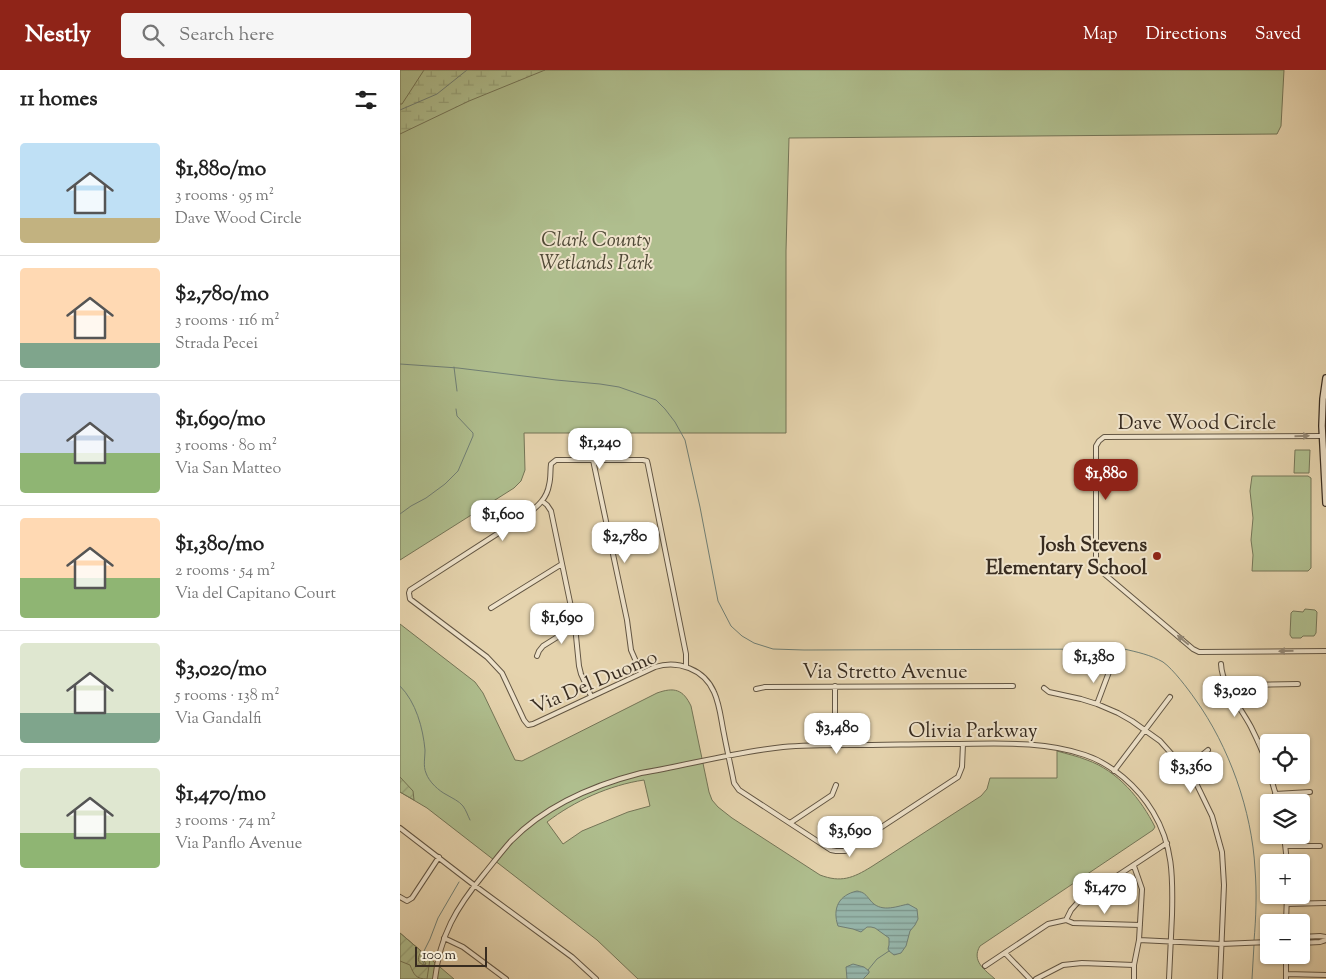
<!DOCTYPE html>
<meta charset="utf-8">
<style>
body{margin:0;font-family:"Sorts Mill Goudy",serif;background:#f6f6f6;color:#222;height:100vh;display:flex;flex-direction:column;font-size:19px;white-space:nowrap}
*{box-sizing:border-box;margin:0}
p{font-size:16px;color:#767676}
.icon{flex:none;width:28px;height:28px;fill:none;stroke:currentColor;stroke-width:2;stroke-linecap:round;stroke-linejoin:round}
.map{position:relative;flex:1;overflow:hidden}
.side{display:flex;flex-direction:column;background:#fff;width:400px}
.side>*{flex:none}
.fabs{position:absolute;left:860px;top:664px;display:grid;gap:10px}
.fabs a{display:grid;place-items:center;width:50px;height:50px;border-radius:5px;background:#fff;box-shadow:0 1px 4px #0004;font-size:25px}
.scale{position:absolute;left:15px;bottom:12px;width:72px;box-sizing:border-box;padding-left:5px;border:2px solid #382c20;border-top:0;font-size:14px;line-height:18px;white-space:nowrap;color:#382c20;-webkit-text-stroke:4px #eee2ca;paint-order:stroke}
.price{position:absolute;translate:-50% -42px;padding:0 11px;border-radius:10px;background:#fff;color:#222;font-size:16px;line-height:32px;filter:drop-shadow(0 1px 2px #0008)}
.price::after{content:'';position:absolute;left:50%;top:30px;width:15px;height:11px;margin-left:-8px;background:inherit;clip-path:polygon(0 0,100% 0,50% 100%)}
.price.on{background:#8f2418;color:#fff}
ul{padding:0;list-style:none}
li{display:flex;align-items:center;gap:15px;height:125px;padding:0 20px}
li+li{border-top:1px solid #e0e0e0}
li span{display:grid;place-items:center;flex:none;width:140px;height:100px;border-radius:5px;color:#555}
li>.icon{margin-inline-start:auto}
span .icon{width:60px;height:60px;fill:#fffc;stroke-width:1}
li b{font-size:21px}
h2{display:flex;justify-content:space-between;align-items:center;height:60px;padding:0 20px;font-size:21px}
header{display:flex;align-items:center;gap:30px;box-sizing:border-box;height:70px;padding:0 25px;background:#8f2418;color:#fff}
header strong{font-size:24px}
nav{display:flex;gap:28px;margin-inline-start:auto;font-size:18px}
.search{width:350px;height:45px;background:#f6f6f6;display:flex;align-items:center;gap:12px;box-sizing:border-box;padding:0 18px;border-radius:5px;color:#767676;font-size:19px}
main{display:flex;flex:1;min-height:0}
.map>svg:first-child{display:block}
.green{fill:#afbe8e;stroke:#747557;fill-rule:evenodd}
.wetland{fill:url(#wetland-marsh);stroke:#747557}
.garden{fill:url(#garden-furrows);stroke:#747557}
.water{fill:url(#water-rules);stroke:#707f75}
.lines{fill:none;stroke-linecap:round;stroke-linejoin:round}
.stream{stroke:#707f75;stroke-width:1}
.minor-casing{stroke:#635643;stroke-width:6}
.secondary-casing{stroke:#382c20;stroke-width:8}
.minor{stroke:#eee2ca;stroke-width:4}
.secondary{stroke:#eee2ca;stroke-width:5.5}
.oneway{fill:#938775}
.poi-dot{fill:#8f2418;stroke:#eee2ca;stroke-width:2}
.labels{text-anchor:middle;stroke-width:4;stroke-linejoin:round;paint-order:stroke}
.park-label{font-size:20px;font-style:italic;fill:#504936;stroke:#eee2ca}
.street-label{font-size:20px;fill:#382c20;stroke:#eee2ca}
.poi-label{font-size:20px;font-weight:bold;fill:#382c20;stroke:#eee2ca;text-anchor:end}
</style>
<header>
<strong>Nestly</strong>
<div class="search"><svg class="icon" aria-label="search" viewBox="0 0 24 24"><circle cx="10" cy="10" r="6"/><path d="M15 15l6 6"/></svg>Search here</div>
<nav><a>Map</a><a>Directions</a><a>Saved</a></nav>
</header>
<main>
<section class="side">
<h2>11 homes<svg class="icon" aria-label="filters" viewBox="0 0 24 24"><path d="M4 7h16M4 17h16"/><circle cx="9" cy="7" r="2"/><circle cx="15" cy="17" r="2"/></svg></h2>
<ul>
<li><span style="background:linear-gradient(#bfe0f5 75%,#c2b280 0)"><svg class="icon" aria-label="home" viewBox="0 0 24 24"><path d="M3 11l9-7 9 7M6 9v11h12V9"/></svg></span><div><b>$1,880/mo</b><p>3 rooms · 95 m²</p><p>Dave Wood Circle</p></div></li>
<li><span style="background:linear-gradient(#ffd9b3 75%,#7fa58c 0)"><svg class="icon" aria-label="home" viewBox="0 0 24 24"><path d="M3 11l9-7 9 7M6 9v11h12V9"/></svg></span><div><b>$2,780/mo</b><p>3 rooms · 116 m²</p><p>Strada Pecei</p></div></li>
<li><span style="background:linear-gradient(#c9d6e8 60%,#8fb573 0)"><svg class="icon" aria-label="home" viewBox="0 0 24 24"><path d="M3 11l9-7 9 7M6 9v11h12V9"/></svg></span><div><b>$1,690/mo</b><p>3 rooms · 80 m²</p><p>Via San Matteo</p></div></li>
<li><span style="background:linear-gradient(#ffd9b3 60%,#8fb573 0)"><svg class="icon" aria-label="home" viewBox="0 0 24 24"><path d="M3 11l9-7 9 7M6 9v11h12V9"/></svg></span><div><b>$1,380/mo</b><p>2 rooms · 54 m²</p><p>Via del Capitano Court</p></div></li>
<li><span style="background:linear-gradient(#dfe7d0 70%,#7fa58c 0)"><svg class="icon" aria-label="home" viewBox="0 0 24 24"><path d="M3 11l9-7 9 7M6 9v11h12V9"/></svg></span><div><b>$3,020/mo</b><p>5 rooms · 138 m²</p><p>Via Gandalfi</p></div></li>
<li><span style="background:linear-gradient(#dfe7d0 65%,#8fb573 0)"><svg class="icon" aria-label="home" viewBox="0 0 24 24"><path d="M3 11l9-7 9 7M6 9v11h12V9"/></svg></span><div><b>$1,470/mo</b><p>3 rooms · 74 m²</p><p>Via Panflo Avenue</p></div></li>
</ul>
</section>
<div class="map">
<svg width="926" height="909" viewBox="0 0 926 909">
<defs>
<pattern id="wetland-marsh" width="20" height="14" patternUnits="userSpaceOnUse" patternTransform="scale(1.25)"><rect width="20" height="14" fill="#afbe8e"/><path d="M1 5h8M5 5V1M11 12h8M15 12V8" fill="none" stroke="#97a37a"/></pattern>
<pattern id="garden-furrows" width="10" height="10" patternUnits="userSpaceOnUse" patternTransform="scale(1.25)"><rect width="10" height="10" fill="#afbe8e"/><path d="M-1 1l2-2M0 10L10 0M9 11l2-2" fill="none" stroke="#97a37a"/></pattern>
<pattern id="water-rules" width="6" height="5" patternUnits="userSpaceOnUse" patternTransform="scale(1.25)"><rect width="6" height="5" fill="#96b7ad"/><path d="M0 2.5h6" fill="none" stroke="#7b958c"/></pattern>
</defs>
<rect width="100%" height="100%" fill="#e5d3ad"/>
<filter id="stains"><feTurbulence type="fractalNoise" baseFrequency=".004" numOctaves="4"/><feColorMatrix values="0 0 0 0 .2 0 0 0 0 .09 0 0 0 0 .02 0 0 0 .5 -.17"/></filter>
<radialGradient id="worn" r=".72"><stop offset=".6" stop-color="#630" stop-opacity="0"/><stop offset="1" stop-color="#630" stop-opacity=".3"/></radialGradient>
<path class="green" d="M0 0H884L881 56 877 64 389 68 386 181V363H124L125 400 121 411 114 418 0 490Z
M895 380H910L909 403H894Z
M852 406H908L911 408V498L908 501H852L853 485 851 470 853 448 850 421Z
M905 539 915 540 917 542 916 563 914 566H903L901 568H892L890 565 891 543 893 541 903 542Z
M0 554 75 612 83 623 115 690 122 691 257 623C274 617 283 619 291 636L309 722 312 730 318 737 332 748 420 805C441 813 453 808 471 797L581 726 587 719 590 708H657V681C667 684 677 686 687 690 718 701 741 729 755 757L753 760 580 876C571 891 585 900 595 909H238L197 870 27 738 0 722ZM244 710 250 736 228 742 182 761 163 774 147 752C174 731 210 715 244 710Z
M0 863 54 909H0Z"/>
<path class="wetland" d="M24 0H145L69 31 0 64V34H2Z"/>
<path class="garden" d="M0 707 13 721 14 730 0 722Z
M0 863 21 881C18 888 16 892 24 895L26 894 23 889 25 885 30 889 27 909C16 909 14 905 10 895L0 891Z"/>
<path class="water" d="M457 821C464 822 466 825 470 830 480 843 495 837 508 834L517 839 518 849 515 855 510 861 506 876 501 883 494 885 489 881 488 879 489 875V868L475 858 471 857H467L461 862 453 859 438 856C432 838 439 825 457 821Z
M453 894 464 897 469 901V903L463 909H447L446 897Z"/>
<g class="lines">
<path class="stream" d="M0 40 37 24 67 0
M0 294 58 298 156 310 200 314 219 317 256 330 265 339 275 352 285 370 300 437 318 531 331 556 342 566 354 573 373 579 404 580 724 579C737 582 751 585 763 592 773 599 788 619 795 629 829 676 852 741 855 799 857 823 856 847 854 871
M54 297 57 321
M0 444 11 436 26 428 45 414 58 401 73 366V363L57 346 56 339
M0 616C16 632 23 658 25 680 25 688 23 696 26 703 29 712 39 721 47 725 52 728 59 731 63 736 66 740 68 746 70 750
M24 894 22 890 24 881 30 869 38 848 59 812
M468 900 477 889 489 881
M852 909 854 875"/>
<defs>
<path id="minor" d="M922 366 704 367 699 371 696 376V492L698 497 702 502 793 579 799 582 926 581
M193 390 227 550 231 580 241 603
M142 431 147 435 151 441 175 556 179 596 181 604 191 626
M91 538 162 494
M137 586 139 581 143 576 175 556
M821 594C822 616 841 638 851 657 858 671 865 686 869 700
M286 597V584L248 395 247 391 243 390H156L151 394C150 401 151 408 149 415 147 428 138 436 128 444L10 520 9 523 10 529 87 587 102 603 124 650 128 655 133 654 255 597C278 590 304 599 314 622 320 635 321 650 324 664 327 680 331 697 334 713L339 720 431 780 436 781H445L558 707 562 697 563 674
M435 616V675
M644 618 649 622 681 629 697 634 718 643 732 651 760 671 785 699 797 715 812 746 822 782 824 815 820 909
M356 619 365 617 613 616
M829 619 844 615 898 614
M697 634 709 602
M858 672 877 668 901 667
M785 699 808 680
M714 701 770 627
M870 705 878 732
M875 724 910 722
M390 753 432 725 436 715
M0 758 74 815 172 887 196 909
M884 765 887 792
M886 776H920
M0 827 7 831 12 828 39 787
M887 834 925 833
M666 850 671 840 679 831 767 773
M666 850 673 853 740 855
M886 852 887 825
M901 867 920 866 926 867
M44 868 63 877 106 909
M739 870 821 874 869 872
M901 873 920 872 926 870
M605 883 630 909
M886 885V909
M585 896 648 854 666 850
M886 904 926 905
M35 909C40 865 56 838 84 804 93 793 101 782 111 771 145 736 194 715 241 703 288 695 335 682 383 677 405 675 428 675 451 675 484 675 517 674 549 674 594 674 641 670 685 685 712 694 738 717 753 742 773 775 773 807 772 845 771 866 770 888 769 909
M636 909 663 895 682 893 734 895
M734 909V895L739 870 742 819 734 796"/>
<path id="secondary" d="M926 308 923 329 922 356 926 433"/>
</defs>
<use href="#minor" class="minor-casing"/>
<use href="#secondary" class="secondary-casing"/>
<use href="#minor" class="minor"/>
<use href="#secondary" class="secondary"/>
</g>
<defs><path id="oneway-solid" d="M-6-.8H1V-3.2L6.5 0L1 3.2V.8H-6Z" transform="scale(1.25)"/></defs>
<g class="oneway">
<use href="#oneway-solid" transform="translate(902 366) rotate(-1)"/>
<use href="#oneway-solid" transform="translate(783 570) rotate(-140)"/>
<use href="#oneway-solid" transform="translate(886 581) rotate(179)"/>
</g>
<circle class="poi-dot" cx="757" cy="486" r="5"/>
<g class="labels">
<g class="park-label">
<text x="196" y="176">Clark County<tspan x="196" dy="23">Wetlands Park</tspan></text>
</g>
<g class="street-label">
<text x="797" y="359">Dave Wood Circle</text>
<text x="485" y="608">Via Stretto Avenue</text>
<text transform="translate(194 611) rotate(-23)" y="7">Via Del Duomo</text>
<text x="573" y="667">Olivia Parkway</text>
</g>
<g class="poi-label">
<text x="747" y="481">Josh Stevens<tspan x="747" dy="23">Elementary School</tspan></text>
</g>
</g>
<rect width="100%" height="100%" filter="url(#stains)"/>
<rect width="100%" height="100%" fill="url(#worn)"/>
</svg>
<div class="fabs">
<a><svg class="icon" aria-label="locate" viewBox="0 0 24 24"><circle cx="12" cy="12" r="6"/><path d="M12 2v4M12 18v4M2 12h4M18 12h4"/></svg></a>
<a><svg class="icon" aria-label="layers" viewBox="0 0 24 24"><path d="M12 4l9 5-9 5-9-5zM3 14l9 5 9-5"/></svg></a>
<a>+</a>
<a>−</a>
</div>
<div class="scale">100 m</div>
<b class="price" style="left:200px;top:400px">$1,240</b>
<b class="price on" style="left:706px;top:431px">$1,880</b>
<b class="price" style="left:103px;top:472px">$1,600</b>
<b class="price" style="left:225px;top:494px">$2,780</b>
<b class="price" style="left:162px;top:575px">$1,690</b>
<b class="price" style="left:694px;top:614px">$1,380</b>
<b class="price" style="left:835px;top:648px">$3,020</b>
<b class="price" style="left:437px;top:685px">$3,480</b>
<b class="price" style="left:791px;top:724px">$3,360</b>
<b class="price" style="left:450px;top:788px">$3,690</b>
<b class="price" style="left:705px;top:845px">$1,470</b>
</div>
</main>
